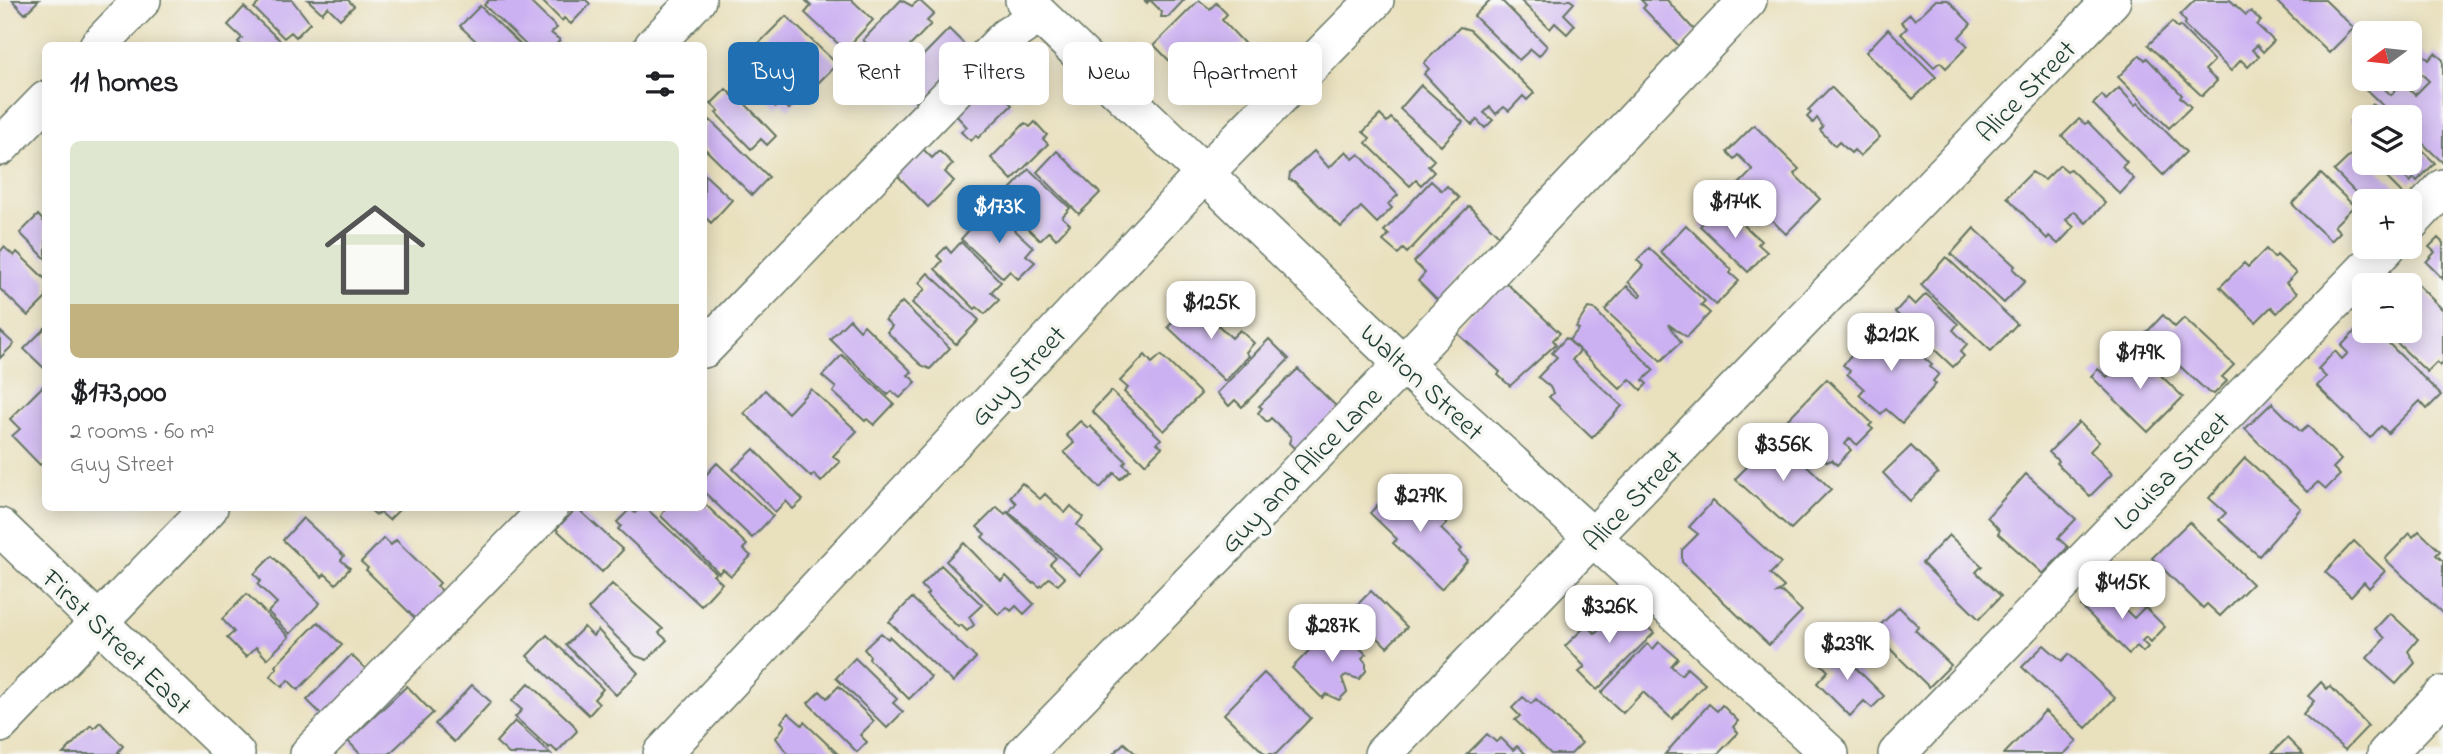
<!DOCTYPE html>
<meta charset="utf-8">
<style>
body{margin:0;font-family:"Indie Flower",sans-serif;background:#f6f6f6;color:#202124;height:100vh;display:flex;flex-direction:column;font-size:26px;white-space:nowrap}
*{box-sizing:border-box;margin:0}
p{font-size:23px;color:#757577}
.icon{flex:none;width:38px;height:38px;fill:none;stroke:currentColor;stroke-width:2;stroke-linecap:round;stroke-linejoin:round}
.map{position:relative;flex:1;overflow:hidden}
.details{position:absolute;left:42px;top:42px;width:665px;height:469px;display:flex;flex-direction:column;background:#fff;border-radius:10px;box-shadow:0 4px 18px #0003}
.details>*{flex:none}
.guide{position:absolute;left:728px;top:42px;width:665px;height:63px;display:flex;gap:14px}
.needle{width:46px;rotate:255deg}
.tools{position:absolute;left:2352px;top:21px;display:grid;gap:14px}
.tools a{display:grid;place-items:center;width:70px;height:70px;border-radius:10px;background:#fff;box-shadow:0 4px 18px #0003;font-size:35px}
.price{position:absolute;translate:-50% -60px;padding:0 16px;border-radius:14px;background:#fff;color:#222;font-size:23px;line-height:46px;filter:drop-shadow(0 2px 4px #0008)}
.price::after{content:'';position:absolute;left:50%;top:42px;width:21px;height:16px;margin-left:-10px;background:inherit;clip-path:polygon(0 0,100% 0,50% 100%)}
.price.active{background:#1f6fb2;color:#fff}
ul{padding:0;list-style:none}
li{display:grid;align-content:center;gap:14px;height:371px;padding:0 28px}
li span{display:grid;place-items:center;height:217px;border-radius:10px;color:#555}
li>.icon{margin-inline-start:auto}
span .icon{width:126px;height:126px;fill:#fffc;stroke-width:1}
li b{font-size:30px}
h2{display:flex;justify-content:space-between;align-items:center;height:84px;padding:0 28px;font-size:30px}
.tag{padding:0 24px;border-radius:10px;background:#fff;box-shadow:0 4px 18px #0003;font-size:24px;line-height:63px}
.tag.active{background:#1f6fb2;color:#fff}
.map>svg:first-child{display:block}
.building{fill:#ccb1f2}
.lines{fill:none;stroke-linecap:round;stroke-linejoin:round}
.minor-casing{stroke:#667664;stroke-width:40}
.minor{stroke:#fff;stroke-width:37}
.labels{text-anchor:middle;stroke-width:7;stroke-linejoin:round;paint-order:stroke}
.street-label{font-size:28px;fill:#1f3d34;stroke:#f6f6f2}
</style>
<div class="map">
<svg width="2443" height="754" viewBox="0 0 2443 754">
<rect width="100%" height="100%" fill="#f6f6f2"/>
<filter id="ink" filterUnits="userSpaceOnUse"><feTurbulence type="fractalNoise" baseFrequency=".0143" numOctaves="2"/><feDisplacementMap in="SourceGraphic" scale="14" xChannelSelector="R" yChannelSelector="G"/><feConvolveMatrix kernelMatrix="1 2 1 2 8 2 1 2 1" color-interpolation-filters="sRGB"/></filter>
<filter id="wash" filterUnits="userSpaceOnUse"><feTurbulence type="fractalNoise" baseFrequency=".00686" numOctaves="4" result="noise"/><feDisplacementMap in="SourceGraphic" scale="28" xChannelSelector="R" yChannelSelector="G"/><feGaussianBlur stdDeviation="1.57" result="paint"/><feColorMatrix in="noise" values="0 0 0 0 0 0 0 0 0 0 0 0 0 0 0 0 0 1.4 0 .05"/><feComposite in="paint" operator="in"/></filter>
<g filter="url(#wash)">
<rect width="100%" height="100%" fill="#e9e0bd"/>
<g id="blocks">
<path class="building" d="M12 0H39L25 14Z
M262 0H292L310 23 296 37 291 32 284 38 254 8Z
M308 0H348L354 6 340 19 328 7 322 13Z
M489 0H528L557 28 551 33 560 40 555 46H527L484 5Z
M541 0H586L590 4 571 24 564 18 562 21Z
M805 0H852L873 20 845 50 805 13 811 6Z
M901 0 912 6 919 0 934 14 927 21 931 24 891 66 887 63 876 75 857 57 868 45 863 40Z
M1144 0H1184L1168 17H1161L1162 12 1150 0 1147 3Z
M1199 0 1210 9 1216 3 1227 14 1222 20 1244 43 1200 87 1190 82 1154 45Z
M1490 0H1501L1547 46 1539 56 1531 49 1519 60 1474 16Z
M1520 0H1570L1574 3 1564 14 1575 25 1567 34 1555 23 1550 29Z
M1641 0H1667L1696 32 1680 47 1643 8 1646 5Z
M1936 0H1948L1971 24 1959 37 1968 46 1946 68 1940 62 1934 67 1901 34 1907 28 1901 22 1910 14 1915 20Z
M2195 0H2230L2246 15 2251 11 2261 21 2257 25 2274 41 2263 52 2257 45 2252 50 2259 56 2248 67 2241 60 2231 71 2184 25 2186 22 2180 15Z
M2275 0H2325L2354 28 2329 53Z
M480 6 522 46H472L476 41 460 26Z
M244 7 286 46H242L238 42 242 38 228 25Z
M786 16 837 64 808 93 798 83 795 86 803 94 789 109 781 102 776 107 746 79 749 76 741 69 756 52 763 58 766 54 777 63 758 44Z
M2172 22 2178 28 2180 26 2214 61 2205 70 2217 81 2202 96 2148 45Z
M1460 27 1470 30 1534 93 1527 100 1523 96 1509 111 1504 107 1496 114 1490 107 1484 113 1493 120 1485 128 1477 120 1472 125 1424 74 1429 69 1424 63Z
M949 29 975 55 922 108 899 85 906 78 903 76Z
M1888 29 1936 77 1913 99 1866 52Z
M2421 52 2429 60 2435 53 2443 60V163L2410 131V117H2395L2358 82 2364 75V79H2374L2391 95 2402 83 2415 95 2429 81 2410 63Z
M2140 55 2145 60 2147 58 2182 95 2180 97 2191 107 2169 128 2118 77Z
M985 78 995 88 1000 83 1013 95 1007 100 1012 105 978 138 976 135 971 141 961 132 967 127 952 111Z
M1421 85 1463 122 1441 146 1400 109Z
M1831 87 1880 137 1860 156 1854 150 1851 153 1839 142 1835 146 1820 130 1823 127 1817 118 1813 123 1807 117 1811 113 1808 110Z
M2119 88 2135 105 2138 103 2186 152 2163 175 2093 104 2102 95 2106 100Z
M726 89 733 96 735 93 776 136 767 145 761 139 751 149 716 113 719 111 711 104Z
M2373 104 2387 117H2364V140L2361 137 2364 133 2350 121 2360 111 2364 115Z
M1380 115 1387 122 1391 118 1434 160 1428 166 1434 172 1421 185 1416 180 1410 186 1366 143 1370 138 1363 132Z
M2079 119 2085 124 2088 122 2127 162 2122 167 2134 179 2120 194 2062 136Z
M710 120 769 177 752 195 704 148V127Z
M1035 122 1047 135 1043 139 1048 144 1012 180 991 158 1025 123 1030 127Z
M1754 125 1799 169 1794 174 1820 199 1786 234 1737 186 1753 170 1738 155 1734 159 1727 152Z
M2410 139 2435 163 2417 181 2414 178 2410 182 2389 163H2410Z
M921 147 932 158 939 151 953 164 945 172 954 181 928 207 895 173Z
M1057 151 1100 193 1079 214 1037 172Z
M1314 151 1329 168 1346 151 1353 159 1359 154 1398 195 1388 204 1392 208 1377 223 1361 207 1341 227 1294 181 1289 180 1290 173Z
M2355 151 2364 163H2372L2404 195 2398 201H2364L2334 171Z
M2060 165 2067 171 2070 169 2105 203 2086 223 2074 211 2066 220 2074 227 2058 244 2049 236 2047 239 2007 197 2032 172 2045 180Z
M1029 169 1070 208 1062 217 1070 224 1056 239 1049 231 1040 240 999 201Z
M704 174 732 200 711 223 704 216Z
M2321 174 2354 206 2334 226 2340 232 2331 241 2292 204Z
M1431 181 1442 191 1447 186 1459 198 1407 253 1403 249 1398 254 1383 241 1389 235 1384 231Z
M1469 206 1500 237 1438 301 1418 281 1425 273 1414 262Z
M990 207 1033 247 1026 255 1035 262 1018 279 1010 271 1003 278 961 239Z
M1715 211 1726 221 1732 214 1761 241 1758 244 1767 252 1748 272 1700 226Z
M38 215 46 224V259L20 233Z
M1686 225 1732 270 1730 273 1739 281 1716 305 1660 252Z
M1974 228 2015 266 2013 269 2025 281 2004 303 1951 254Z
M2438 238 2443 243V279L2426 262 2435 252 2429 247Z
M961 242 1001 282 991 292 999 300 985 314 977 307 975 309 935 269 942 261 937 256 946 247 951 253Z
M4 247 14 256 17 252 46 280V298L28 316 0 289V252Z
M1649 248 1705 301 1701 305 1710 313 1687 337 1668 324 1681 342 1661 361 1605 310 1627 286 1639 297 1641 294 1628 282 1643 266 1637 260Z
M2266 249 2274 258 2277 255 2296 273 2286 283 2297 293 2277 313 2271 307 2256 322 2220 287 2244 263 2248 267Z
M1946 257 2017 324 1991 351 1921 285Z
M928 273 979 320 956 344 912 303 925 289 919 283Z
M2410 277 2443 310V363L2440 366 2437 362 2427 372 2385 331H2410V285H2402Z
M1503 280 1560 333 1553 340 1556 344 1510 386 1498 375 1500 372 1455 331Z
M1926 294 1958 324 1953 330 1967 344 1960 352 1964 356 1953 367 1895 312 1908 298 1915 305Z
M1192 301 1232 338 1240 330 1254 343 1246 352 1249 356 1225 381 1168 327Z
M902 302 950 348 930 369 921 365 887 332 892 326 885 320Z
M1588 308 1594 309 1654 370 1643 380 1647 384 1641 390 1630 379 1620 389 1569 340 1579 329 1576 327Z
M2163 315 2175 327 2184 318 2234 365 2222 377 2227 381 2214 394 2208 392 2145 334Z
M850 319 860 330 864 325 912 372 908 375 916 382 900 398 892 391 888 395 830 339Z
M1883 321 1932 365 1930 367 1939 374 1933 381 1936 384 1902 423 1886 409 1881 414 1859 395 1864 389 1847 374 1850 371 1843 365Z
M2364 322V331H2376L2441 395 2427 409 2420 401 2388 433 2381 426 2370 438 2317 386 2326 377 2318 369 2335 351 2342 359 2348 353 2341 346Z
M46 327V366L44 368 24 349Z
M0 331 14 344 0 358Z
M1566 338 1580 351 1572 360 1622 406 1592 438 1549 397 1553 393 1550 387 1538 377 1557 357 1552 353Z
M1269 339 1289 359 1242 407 1235 400 1229 406 1217 393Z
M2136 351 2183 397 2148 432 2091 376 2098 369 2107 377Z
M842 355 894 404 874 425 867 419 865 421 833 392 836 388 822 376Z
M1145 355 1152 363 1161 355 1201 394 1164 431 1124 392 1128 388 1120 381Z
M1298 369 1339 409 1297 451 1289 443 1291 437 1271 418 1267 422 1258 413 1262 408 1259 406Z
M1827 379 1872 423 1869 426 1873 429 1857 445 1850 438 1845 444 1851 450 1837 465 1832 460 1827 462 1785 422Z
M46 383V460L40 465 12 436 20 429 10 419Z
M811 389 857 431 833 456 840 462 821 482 814 474 811 477 744 413 765 390 788 413Z
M1111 391 1161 439 1157 443 1162 447 1145 464 1092 411Z
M2272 403 2301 432 2308 426 2341 460 2333 468 2340 475 2326 489 2318 482 2307 492 2245 429Z
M1080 421 1088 428 1090 426 1126 461 1123 464 1130 470 1120 479 1114 473 1100 488 1064 452 1074 443 1066 435Z
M2079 422 2099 442 2090 451 2112 474 2090 496 2056 463 2058 461 2049 452Z
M1775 438 1783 445 1785 444 1831 489 1791 529 1735 479Z
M1911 446 1938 473 1910 501 1883 473Z
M754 449 803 500 793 509 786 501 775 512 733 469Z
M2245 458 2301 508 2259 556 2219 520 2226 513 2209 498Z
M717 463 773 516 752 538 704 492V477Z
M2026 474 2076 519 2058 538 2068 547 2043 574 1998 533 2000 530 1987 517Z
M1402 479 1447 523 1441 529 1462 549 1459 552 1468 560 1441 589 1393 543 1397 539 1370 513Z
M1022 483 1040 499 1045 494 1065 513 1071 506 1083 517 1077 525 1103 549 1080 575 1009 512 1016 503 1010 497Z
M1713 501 1781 563 1770 574 1784 587 1777 593 1782 592 1802 611 1769 645 1682 562V550L1698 534 1689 527Z
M704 503 747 545 743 549 751 556 731 576 723 569 719 573 661 516 666 508H704Z
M997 507 1005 514 1007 512 1056 558 1050 564 1065 578 1058 585 1049 578 1040 587 1034 582 1032 583 982 537 985 534 977 527Z
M368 508H401L389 520 381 513 376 515Z
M577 508 623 550 602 572 556 529Z
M640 508H646L716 573 713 575 722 583 701 606 618 529 621 526 617 522 630 509 635 513Z
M303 518 344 556 341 560 350 568 336 584 325 574 322 577 283 540Z
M2189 522 2252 584 2220 616 2207 604 2203 608 2152 558Z
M2419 531 2440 551 2436 555 2443 561V614L2385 559 2410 533 2413 537Z
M1949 535 1982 566 1976 572 2001 596 1979 619 1922 563Z
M384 538 391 545 396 540 440 583 437 586 450 598 423 626 366 570 368 568 361 562Z
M2354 541 2385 571 2369 588 2364 582 2351 596 2325 572Z
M964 543 1001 581 1006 576 1034 604 1024 614 1016 606 1011 611 1007 607 999 615 946 561Z
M272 556 320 603 290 634 268 612 277 603 257 584 261 581 254 574Z
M941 565 982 605 969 617 974 625 967 631 961 625 958 627 926 595 929 593 921 586Z
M612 584 663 629 659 633 667 640 647 660 636 656 588 609Z
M2100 585 2134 618 2145 607 2165 627 2151 642 2146 637 2142 641 2148 647 2143 652 2137 646 2129 654 2081 606Z
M1371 591 1407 627 1387 647 1351 611Z
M247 594 289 637 267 659 256 647 246 657 227 638 234 632 222 619Z
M912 598 976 658 953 682 889 622Z
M1626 605 1654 633 1597 690 1579 672 1585 667 1565 646 1587 625 1595 633 1618 610 1617 606Z
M1899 607 1919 627 1915 630 1951 665 1929 687 1873 632Z
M2390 613 2418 639 2408 651 2415 663 2396 684 2367 658 2385 638 2375 629Z
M318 622 342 645 298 690 288 680 282 687 270 676 277 668 275 666Z
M1335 624 1366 654 1362 658 1366 663V671L1359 679 1346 675 1342 678 1347 692 1339 700 1326 694 1322 698 1292 668Z
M584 627 593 636 598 630 638 673 616 695 566 645Z
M881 633 888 639 890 637 931 677 909 699 869 659 870 656 864 649Z
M547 635 603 689 594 699 599 704 589 715 527 656Z
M1659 642 1678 658 1671 666 1681 675 1687 668 1705 684 1672 719 1643 692 1623 713 1601 693 1647 644 1653 649Z
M1840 642 1850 652 1845 657 1884 696 1872 708 1864 701 1850 716 1817 683 1828 671 1820 663Z
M2044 645 2062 661 2069 654 2115 698 2086 728 2022 667Z
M351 655 370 673 330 723 307 700Z
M855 658 897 699 893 703 903 712 887 728 836 678Z
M1264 673 1311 718 1276 754H1265L1224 714Z
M2321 682 2327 689 2330 686 2368 726 2345 750 2303 714 2314 701 2308 696Z
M529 683 573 724 577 731 557 752 551 746 549 748 515 717 522 710 512 701Z
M472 685 491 702 454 742 435 724Z
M407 686 433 713 389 754H360L348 741Z
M839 686 874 721 860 735 867 742 857 752 808 703 820 691 827 698Z
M1523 697 1531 704 1536 699 1582 743 1571 754H1551L1515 720 1520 716 1512 708Z
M1709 704 1717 711 1722 705 1738 721 1733 727 1738 733 1718 754H1665Z
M2045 711 2077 741 2064 754H2004Z
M788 713 802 725 804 722 838 754H788L776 738 785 725 781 722Z
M515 721 551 754H509L496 742Z
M100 722 123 746 118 752 120 754H63L91 725 94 728Z
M1487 734 1496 742 1501 738 1513 750 1517 746 1526 754H1467Z
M2287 738 2303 754H2271Z
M1124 743 1136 754H1113Z"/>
</g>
</g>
<g filter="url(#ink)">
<use href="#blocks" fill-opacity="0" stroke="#667664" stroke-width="2"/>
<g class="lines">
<defs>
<path id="minor" d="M1024 0 1403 364 1830 754
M98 46 142 0
M653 46 697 0
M0 147 46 100
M2410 223 2443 188
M704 349 1006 37 1039 15
M0 527 236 754
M0 724 209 508
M309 754 549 508
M662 754 1203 175 1375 0
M1024 754 1403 364 1748 0
M1383 754 2112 0
M1897 754 2387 247
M2386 754 2443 695"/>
</defs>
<use href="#minor" class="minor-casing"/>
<use href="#minor" class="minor"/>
</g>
</g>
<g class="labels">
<g class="street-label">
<text transform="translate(2025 90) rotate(-46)" y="10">Alice Street</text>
<text transform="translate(1017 375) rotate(-47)" y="10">Guy Street</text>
<text transform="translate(1423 381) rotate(43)" y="10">Walton Street</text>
<text transform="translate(1300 469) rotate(-46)" y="10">Guy and Alice Lane</text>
<text transform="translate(2171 470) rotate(-46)" y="10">Louisa Street</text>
<text transform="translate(1632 499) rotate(-46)" y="10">Alice Street</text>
<text transform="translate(118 641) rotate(44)" y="10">First Street East</text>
</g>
</g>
</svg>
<div class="tools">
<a><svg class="needle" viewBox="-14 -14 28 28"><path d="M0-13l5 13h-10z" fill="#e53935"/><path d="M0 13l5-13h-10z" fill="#757577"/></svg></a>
<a><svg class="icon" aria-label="layers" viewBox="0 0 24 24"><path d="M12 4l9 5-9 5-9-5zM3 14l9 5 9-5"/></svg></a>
<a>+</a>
<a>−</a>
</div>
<b class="price" style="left:1735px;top:240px">$174K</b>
<b class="price active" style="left:999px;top:245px">$173K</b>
<b class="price" style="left:1211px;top:341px">$125K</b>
<b class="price" style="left:1891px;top:373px">$212K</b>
<b class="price" style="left:2140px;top:391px">$179K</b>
<b class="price" style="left:1783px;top:483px">$356K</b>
<b class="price" style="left:1420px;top:534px">$279K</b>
<b class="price" style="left:2122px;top:621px">$415K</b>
<b class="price" style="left:1609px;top:645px">$326K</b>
<b class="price" style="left:1332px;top:664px">$287K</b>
<b class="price" style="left:1847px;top:682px">$239K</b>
<div class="guide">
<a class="tag active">Buy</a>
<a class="tag">Rent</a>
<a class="tag">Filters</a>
<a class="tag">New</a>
<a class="tag">Apartment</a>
</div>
<section class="details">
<h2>11 homes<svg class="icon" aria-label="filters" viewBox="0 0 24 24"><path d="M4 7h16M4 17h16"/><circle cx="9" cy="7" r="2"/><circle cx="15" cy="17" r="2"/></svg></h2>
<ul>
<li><span style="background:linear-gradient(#dfe7d0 75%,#c2b280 0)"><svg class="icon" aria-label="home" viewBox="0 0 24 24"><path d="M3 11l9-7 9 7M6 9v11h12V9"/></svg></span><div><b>$173,000</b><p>2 rooms · 60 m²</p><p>Guy Street</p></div></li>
</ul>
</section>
</div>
